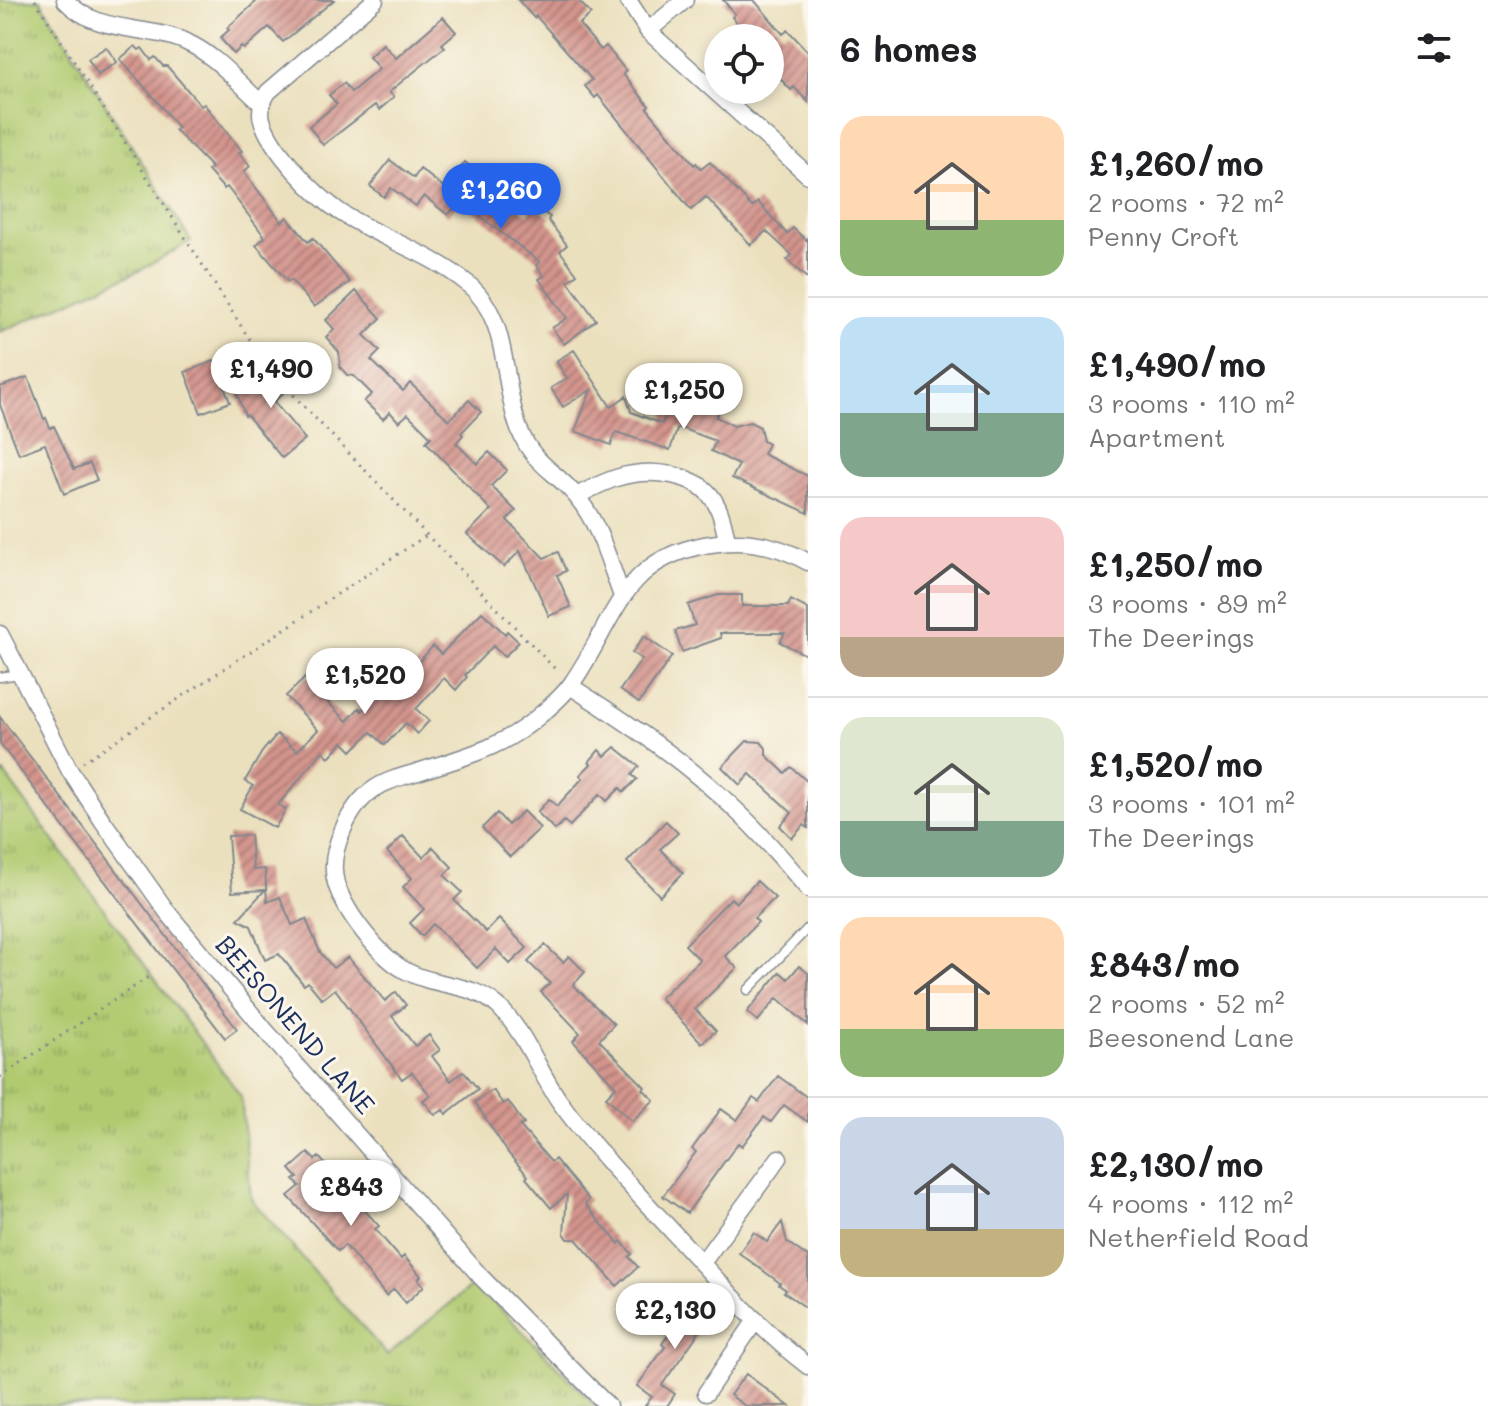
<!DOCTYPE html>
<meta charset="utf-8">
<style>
body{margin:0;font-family:Mali,sans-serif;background:#f2f2f2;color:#202124;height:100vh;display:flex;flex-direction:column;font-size:30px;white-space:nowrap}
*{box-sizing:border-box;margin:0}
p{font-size:26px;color:#757577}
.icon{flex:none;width:44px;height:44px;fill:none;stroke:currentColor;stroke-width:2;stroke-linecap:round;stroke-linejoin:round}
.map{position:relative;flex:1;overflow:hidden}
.drawer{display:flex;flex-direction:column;background:#fff;width:680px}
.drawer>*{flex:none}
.controls{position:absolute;left:704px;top:24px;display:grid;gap:16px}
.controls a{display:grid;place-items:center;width:80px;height:80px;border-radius:50%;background:#fff;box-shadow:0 4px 12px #0003;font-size:40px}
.price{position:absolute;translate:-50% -68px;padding:0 18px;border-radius:28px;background:#fff;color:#222;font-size:26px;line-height:52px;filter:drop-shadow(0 2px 4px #0008)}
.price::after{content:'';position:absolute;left:50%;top:48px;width:24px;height:18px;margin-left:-12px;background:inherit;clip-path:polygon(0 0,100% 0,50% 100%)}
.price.on{background:#2563eb;color:#fff}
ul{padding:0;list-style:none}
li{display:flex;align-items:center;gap:24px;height:200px;padding:0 32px}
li+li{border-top:2px solid #e0e0e0}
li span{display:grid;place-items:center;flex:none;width:224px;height:160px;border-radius:24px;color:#555}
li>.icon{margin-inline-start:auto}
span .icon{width:96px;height:96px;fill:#fffc;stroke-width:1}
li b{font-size:34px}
h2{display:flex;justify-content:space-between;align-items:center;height:96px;padding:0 32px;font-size:34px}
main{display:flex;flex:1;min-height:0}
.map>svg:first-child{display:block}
.grass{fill:url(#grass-tufts);stroke:#667c67;stroke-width:2}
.building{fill:url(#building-hatch)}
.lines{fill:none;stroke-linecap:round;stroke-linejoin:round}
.lane-casing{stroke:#83888e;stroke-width:11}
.street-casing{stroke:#83888e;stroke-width:19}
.path{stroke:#83888e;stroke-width:3;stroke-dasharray:2 6;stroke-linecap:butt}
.lane{stroke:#fff;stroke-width:8}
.street{stroke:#fff;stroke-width:16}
.labels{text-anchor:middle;stroke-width:6;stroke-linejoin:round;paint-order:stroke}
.street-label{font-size:26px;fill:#1b2f5e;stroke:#fbf7ec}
</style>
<main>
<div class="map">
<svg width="808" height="1406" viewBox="0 0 808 1406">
<defs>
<pattern id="grass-tufts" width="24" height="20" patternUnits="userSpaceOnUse" patternTransform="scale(2)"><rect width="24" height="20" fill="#b1ca70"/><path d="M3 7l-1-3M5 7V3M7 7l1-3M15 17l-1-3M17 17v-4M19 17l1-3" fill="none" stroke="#8fa45f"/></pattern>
<pattern id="building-hatch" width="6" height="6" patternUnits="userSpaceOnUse" patternTransform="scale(2)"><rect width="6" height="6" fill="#d3948c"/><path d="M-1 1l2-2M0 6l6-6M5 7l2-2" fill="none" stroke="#aa7976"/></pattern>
</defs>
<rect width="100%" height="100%" fill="#fbf7ec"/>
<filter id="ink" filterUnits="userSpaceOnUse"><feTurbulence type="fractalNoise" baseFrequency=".0125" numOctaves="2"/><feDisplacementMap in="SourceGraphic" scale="16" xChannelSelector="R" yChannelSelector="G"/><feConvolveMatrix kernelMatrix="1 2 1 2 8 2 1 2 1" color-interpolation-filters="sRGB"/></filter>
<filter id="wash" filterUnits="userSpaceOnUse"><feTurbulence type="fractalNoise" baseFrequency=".006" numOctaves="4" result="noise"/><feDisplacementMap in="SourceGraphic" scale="32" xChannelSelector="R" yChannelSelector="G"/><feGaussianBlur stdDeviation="1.8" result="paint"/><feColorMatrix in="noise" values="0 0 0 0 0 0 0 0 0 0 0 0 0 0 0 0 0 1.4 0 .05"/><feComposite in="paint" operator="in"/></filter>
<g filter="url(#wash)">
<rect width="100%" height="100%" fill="#ebe0be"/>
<path class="grass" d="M0 0H40L191 241 141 270 0 332Z
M4 773 241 1096 251 1199 387 1355 475 1283 596 1406H0V775Z"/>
<g id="blocks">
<path class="building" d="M258 0H334L283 42 269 27 244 49 241 47 234 54 220 38 229 30 227 28Z
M518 0H578L591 14 579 24 601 50 606 46 626 71 623 74 649 106 647 108 694 165 696 163 701 169 710 162 752 207 758 202 787 234 793 228 806 240 808 237V279L787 260 792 255 766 231 751 245 706 197 691 210 598 95 595 98 585 86 592 80 536 16 534 18Z
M723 0H754L783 34 788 30 808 52V102L794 87 791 90 770 68V38H750L732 17 735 14Z
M443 17 456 32 442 44 445 47 389 92 394 97 379 110 375 105 323 145 309 126 337 104 329 95 344 83 351 92 379 69 369 57 383 44 396 58Z
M135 46 139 50 142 48 151 60 155 57 163 66H167L201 106 204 104 242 151 239 153 250 166 244 172 282 222 287 217 308 242 313 238 350 282 314 307 291 280 288 282 256 245 265 237 227 187 224 189 208 171 212 168 175 130 178 128 161 106 120 59Z
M106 47 117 62 98 75 88 59Z
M390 160 414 178 420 169 445 188 465 162 496 188 495 190 528 215 534 206 550 217 548 220 567 245 560 251 577 274 568 281 596 320 564 344 552 328 567 318 539 279 544 276 536 265 540 262 460 201 448 215 424 196 416 206 391 188 384 197 370 186Z
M356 291 381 318 364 335 380 351 371 360 403 391 410 383 449 420 469 400 481 412 461 433 463 435 456 443 477 464 489 452 507 470 491 486 516 511 507 520 544 558 558 552 566 571 557 575 571 607 549 616 520 551 504 567 467 534 491 510 426 442 431 437 408 414 399 422 390 412 383 419 364 401 372 394 354 376 347 375 340 367 339 352 326 337 334 329 326 320Z
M574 350 611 407 626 396 631 412 662 424 674 390 692 397 698 383 725 393 716 417 734 426 750 422 760 427 763 441 768 444 763 454 808 476V513L732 478 739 465 711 451 716 441 678 427 670 450 616 432 611 445 575 431 591 390 563 407 551 388 567 378 556 361Z
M214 361 230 402 201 413 185 372Z
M283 363 298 378 274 402 305 439 282 458 247 415 245 416 235 388 253 382 256 390Z
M28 377 44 419 46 418 50 428 54 426 74 469 90 463 97 480 64 494 45 444 19 454 0 405V387Z
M718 595H742V606H788L791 600 808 609V656L780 642 785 633H720L721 638 682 652 675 631 695 625 688 605Z
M482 612 505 634 507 631 519 642 504 657 493 646 465 675 467 677 456 690 444 678 416 709 429 721 417 734 406 723 385 745 371 732 352 751 343 742 329 757 323 751 278 805 286 809 275 828 240 809 253 786 245 781 262 752 277 734 297 751 318 730 286 696 307 676 320 691 318 693 347 721 359 708 362 711 389 683 395 688 433 646 441 654Z
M644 636 672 656 639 703 620 690 642 659 632 653Z
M0 717 237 1029 225 1038 0 744Z
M747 741 761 742 766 748V755L785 773 791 767 808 782V828L804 825 792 838 780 826 792 813 750 774 740 785 722 767Z
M615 747 639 766 632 775 637 779 624 792 620 788 607 801 600 794 570 826 564 821 555 830 537 812 549 799 557 806 583 778 580 775 591 764 589 762 599 750 605 756Z
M523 811 540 828 510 857 482 828 497 813 508 825Z
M666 821 678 833 660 849 683 873 660 896 627 862Z
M250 835 253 870 265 869 267 902 280 897 292 925 306 919 320 952 333 968 348 957 385 1001 396 992 406 1005 392 1016 415 1046 429 1035 440 1050 432 1056 451 1081 463 1071 478 1089 446 1114 443 1110 435 1115 423 1100 430 1095 412 1072 402 1079 335 989 322 999 308 982 304 985 279 954 265 960 251 926 238 919 265 890 232 892 228 836Z
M403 836 423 857 433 847 452 867 444 875 462 892 454 900 486 932 499 919 527 948 510 964 496 949 477 968 433 924 422 936 410 923 424 909 403 887 412 878 387 852Z
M757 881 775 898 754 918 758 922 725 956 737 968 695 1009 716 1031 702 1043 660 998 700 960 685 945 731 898 736 903Z
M545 945 563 962 569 956 585 972 573 985 614 1024 599 1040 645 1087 643 1089 654 1100 632 1121 606 1097 616 1087 573 1041 580 1033 541 992 550 983 528 962Z
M799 966 808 973V1025L777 998 758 1021 747 1012 780 972 788 979Z
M778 1076 808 1098V1122L784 1105 771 1122 764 1117 742 1146 738 1143 687 1213 663 1196 696 1152 692 1149 721 1109 737 1120 753 1098 759 1102Z
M493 1090 503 1104 508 1101 524 1124 520 1126 551 1162 555 1159 589 1200 585 1204 599 1221 619 1244 621 1241 632 1254 629 1257 638 1267 617 1286 576 1239H568L564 1233 567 1194 551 1208 526 1178 528 1176 508 1153 475 1102Z
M308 1153 315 1160 319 1157 336 1176 332 1179 358 1210 361 1206 379 1226 375 1229 401 1259 404 1256 421 1276 418 1279 424 1286 406 1303 394 1289 386 1296 345 1245 338 1251 288 1196 300 1186 294 1180 298 1178 290 1169Z
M782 1222 787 1242 808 1257V1309L784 1292 786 1290 779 1285 780 1283 739 1253 754 1232 767 1242Z
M698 1290 712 1305 703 1314 709 1318 662 1385 675 1394 667 1406H645L652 1397 637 1386 665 1347 662 1344Z
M746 1374 789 1406H745L730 1395Z"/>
</g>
</g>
<g filter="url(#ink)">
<use href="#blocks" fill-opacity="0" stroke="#83888e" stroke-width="2"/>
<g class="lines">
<defs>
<path id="lane" d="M0 677 19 674
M748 990 808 928"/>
<path id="street" d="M65 0C97 35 146 24 186 42 216 55 238 83 262 104
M375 0 268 92C263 100 259 110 262 120 271 150 315 195 340 212 381 239 429 252 467 283 511 319 501 381 519 429 534 466 555 470 577 497 601 527 609 562 622 596
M628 0 648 31 808 175
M648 31 685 0
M576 496C589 490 603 482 616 478 648 468 701 471 717 506 723 517 724 530 728 542
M808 562C780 546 750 539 718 543 622 554 618 616 572 683 564 695 550 707 539 716 503 748 463 757 418 772 404 776 387 780 374 789 349 806 327 853 336 883 345 913 380 957 406 971 437 988 473 982 499 1007 527 1035 538 1071 560 1102 597 1153 642 1198 684 1244 723 1286 762 1332 808 1366
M0 634 70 771 102 820 168 913 265 1030 481 1277 608 1406
M570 686C630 724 692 766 742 816 766 839 787 864 808 889
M702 1263 779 1158
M706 1393 756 1320"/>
</defs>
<use href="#lane" class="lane-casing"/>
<use href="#street" class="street-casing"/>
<path class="path" d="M35 0 248 337 296 398 557 671
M83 762 427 535
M0 1077 150 976"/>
<use href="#lane" class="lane"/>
<use href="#street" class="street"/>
</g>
</g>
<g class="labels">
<g class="street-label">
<text transform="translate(295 1025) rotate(49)" y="9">BEESONEND LANE</text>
</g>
</g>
</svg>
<div class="controls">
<a><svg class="icon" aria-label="locate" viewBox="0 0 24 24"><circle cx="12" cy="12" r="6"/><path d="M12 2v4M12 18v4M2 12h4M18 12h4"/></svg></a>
</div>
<b class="price on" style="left:501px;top:231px">£1,260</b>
<b class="price" style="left:271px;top:410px">£1,490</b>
<b class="price" style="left:684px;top:431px">£1,250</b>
<b class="price" style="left:365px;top:716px">£1,520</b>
<b class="price" style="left:351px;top:1228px">£843</b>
<b class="price" style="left:675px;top:1351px">£2,130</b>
</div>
<section class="drawer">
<h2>6 homes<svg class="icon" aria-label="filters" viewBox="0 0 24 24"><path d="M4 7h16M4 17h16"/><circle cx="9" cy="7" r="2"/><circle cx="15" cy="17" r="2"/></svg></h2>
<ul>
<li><span style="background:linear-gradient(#ffd9b3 65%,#8fb573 0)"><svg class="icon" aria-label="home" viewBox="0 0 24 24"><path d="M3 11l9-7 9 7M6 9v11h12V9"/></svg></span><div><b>£1,260/mo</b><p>2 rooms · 72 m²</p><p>Penny Croft</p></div></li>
<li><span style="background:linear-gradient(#bfe0f5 60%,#7fa58c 0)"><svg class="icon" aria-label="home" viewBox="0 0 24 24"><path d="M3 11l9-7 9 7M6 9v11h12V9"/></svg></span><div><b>£1,490/mo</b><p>3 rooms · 110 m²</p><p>Apartment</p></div></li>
<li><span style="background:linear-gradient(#f6c9c9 75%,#b9a48a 0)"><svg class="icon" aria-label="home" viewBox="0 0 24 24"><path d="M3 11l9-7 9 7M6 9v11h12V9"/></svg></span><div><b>£1,250/mo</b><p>3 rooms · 89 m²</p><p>The Deerings</p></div></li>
<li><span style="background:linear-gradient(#dfe7d0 65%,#7fa58c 0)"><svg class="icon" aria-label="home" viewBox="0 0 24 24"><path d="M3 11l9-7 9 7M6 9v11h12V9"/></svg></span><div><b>£1,520/mo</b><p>3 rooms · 101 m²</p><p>The Deerings</p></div></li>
<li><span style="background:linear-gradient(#ffd9b3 70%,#8fb573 0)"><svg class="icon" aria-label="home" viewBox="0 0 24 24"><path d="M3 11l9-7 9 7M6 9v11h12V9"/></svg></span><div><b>£843/mo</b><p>2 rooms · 52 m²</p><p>Beesonend Lane</p></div></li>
<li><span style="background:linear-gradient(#c9d6e8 70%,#c2b280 0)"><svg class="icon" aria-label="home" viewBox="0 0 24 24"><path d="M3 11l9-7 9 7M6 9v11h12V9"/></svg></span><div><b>£2,130/mo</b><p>4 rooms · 112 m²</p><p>Netherfield Road</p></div></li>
</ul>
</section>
</main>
